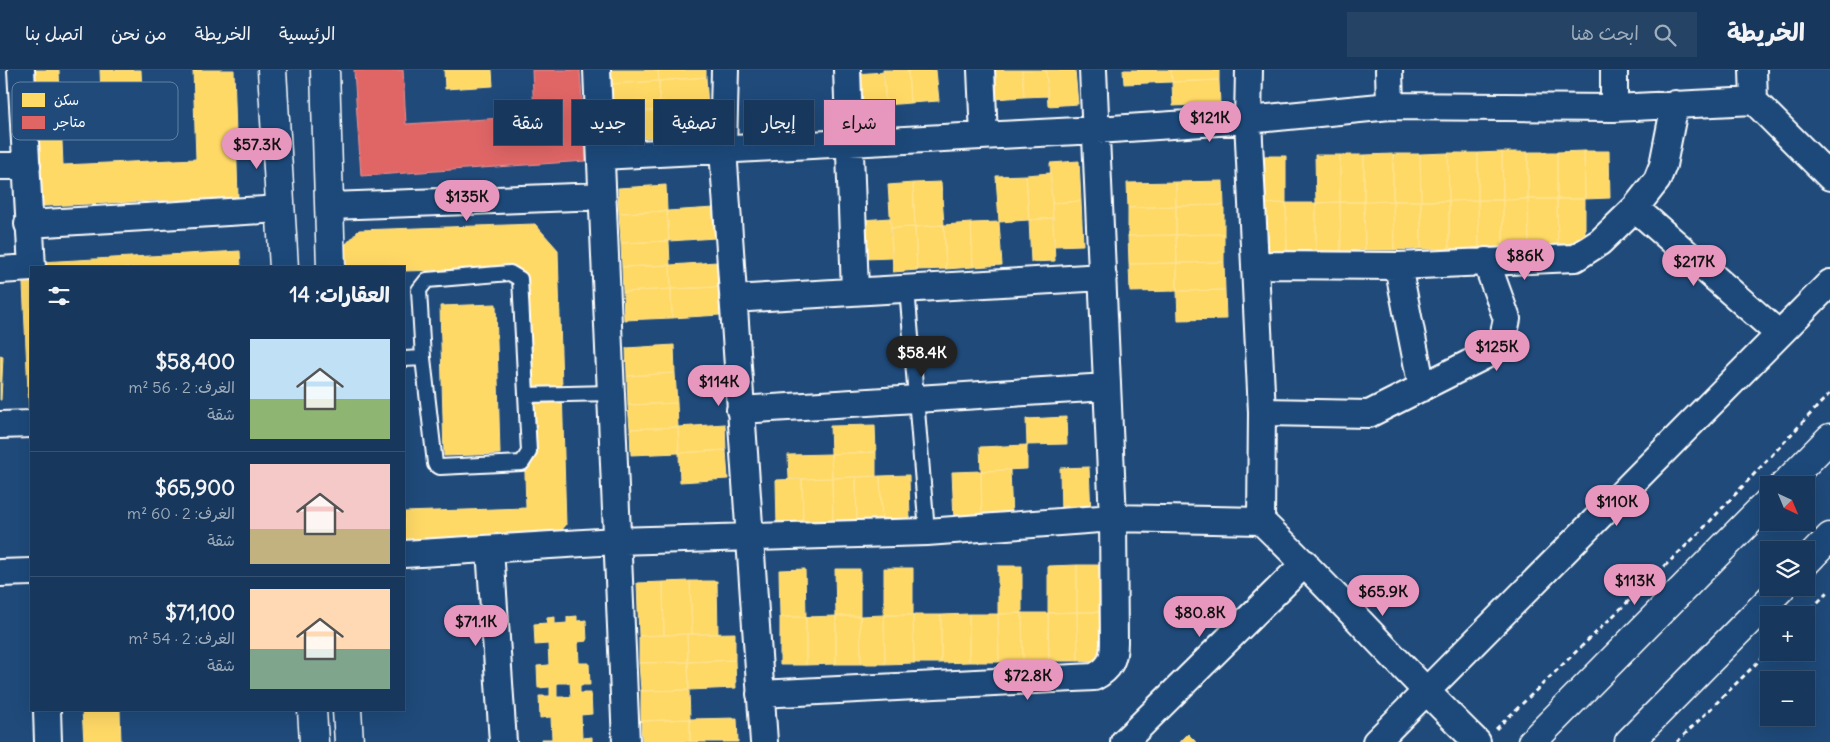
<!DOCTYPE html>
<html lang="ar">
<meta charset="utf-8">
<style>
body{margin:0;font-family:Delius,"Playpen Sans Arabic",sans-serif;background:#244365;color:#f1f3f6;direction:rtl;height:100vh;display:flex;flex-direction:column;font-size:19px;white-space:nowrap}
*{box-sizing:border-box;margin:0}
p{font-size:16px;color:#9eacbb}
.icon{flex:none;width:28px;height:28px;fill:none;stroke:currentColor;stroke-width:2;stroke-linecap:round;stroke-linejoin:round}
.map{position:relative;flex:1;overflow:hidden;direction:ltr}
.panel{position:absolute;left:30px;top:196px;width:375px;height:445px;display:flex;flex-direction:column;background:#17385c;border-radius:0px;box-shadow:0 5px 20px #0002,0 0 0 1px #365272;direction:rtl}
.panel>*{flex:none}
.hud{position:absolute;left:420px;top:30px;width:475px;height:45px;direction:rtl;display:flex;gap:10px}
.needle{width:32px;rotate:136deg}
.controls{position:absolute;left:1760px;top:406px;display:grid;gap:10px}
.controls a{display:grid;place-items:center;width:55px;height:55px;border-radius:0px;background:#17385c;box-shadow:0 5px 20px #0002,0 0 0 1px #365272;font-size:25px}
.price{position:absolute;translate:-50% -42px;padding:0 11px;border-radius:18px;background:#e797bd;color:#111;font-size:16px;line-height:32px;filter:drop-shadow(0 1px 2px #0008)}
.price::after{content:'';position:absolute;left:50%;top:30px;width:15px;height:11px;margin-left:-8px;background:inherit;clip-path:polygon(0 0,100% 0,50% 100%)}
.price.current{background:#222;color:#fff}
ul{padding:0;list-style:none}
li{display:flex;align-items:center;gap:15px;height:125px;padding:0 15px}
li+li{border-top:1px solid #365272}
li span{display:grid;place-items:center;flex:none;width:140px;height:100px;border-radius:0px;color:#555}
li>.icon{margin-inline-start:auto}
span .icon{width:60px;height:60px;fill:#fffc;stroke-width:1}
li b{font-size:21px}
h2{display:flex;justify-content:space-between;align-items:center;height:60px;padding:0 15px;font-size:21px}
.chip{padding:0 18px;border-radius:0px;background:#17385c;box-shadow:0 5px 20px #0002,0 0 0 1px #365272;font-size:18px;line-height:45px}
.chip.current{background:#e797bd;color:#111}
header{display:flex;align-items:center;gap:30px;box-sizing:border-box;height:70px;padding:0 25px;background:#17385c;border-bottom:1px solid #365272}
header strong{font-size:24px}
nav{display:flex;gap:28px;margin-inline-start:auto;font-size:18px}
.search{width:350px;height:45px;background:#244365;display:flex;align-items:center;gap:12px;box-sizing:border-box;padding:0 18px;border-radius:0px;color:#9eacbb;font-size:19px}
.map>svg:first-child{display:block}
.homes{fill:#ffd966;stroke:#ffe494;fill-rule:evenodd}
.shops{fill:#e06666;stroke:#e99494}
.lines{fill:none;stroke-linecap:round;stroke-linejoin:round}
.service-casing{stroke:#fff;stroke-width:18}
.minor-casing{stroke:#fff;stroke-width:30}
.tertiary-casing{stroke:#fff;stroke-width:31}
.secondary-casing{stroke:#fff;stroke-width:31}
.path{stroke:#fff;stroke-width:3;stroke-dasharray:5 4;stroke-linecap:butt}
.service{stroke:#1f4a7a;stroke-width:14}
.minor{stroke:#1f4a7a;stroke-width:26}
.tertiary{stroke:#1f4a7a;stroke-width:28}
.secondary{stroke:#1f4a7a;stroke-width:28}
.key{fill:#1f4a7a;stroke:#6280a2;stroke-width:1}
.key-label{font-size:14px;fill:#fff}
</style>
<header>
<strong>الخريطة</strong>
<div class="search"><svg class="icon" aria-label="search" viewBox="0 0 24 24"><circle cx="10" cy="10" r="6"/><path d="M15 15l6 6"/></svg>ابحث هنا</div>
<nav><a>الرئيسية</a><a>الخريطة</a><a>من نحن</a><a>اتصل بنا</a></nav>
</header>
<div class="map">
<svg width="1830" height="672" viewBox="0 0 1830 672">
<rect width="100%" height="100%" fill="#1f4a7a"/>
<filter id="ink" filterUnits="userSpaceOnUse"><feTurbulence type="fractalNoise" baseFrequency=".02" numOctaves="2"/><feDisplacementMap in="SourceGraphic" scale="10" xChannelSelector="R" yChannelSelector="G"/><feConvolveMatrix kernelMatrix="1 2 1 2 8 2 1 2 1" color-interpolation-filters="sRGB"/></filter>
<g filter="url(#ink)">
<path class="homes" d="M19 0H59L63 95 196 89 193 0H234L238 127 24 137Z
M100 0H141L143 47 102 48Z
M444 0H492L493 16 445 19Z
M610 0H658L659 11 611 14Z
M658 0H706V7L659 11Z
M883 0H908L910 33 886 35Z
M908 0H936L939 31 910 33Z
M992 0H1022L1024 27 994 29Z
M1022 0H1046L1048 26 1024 27Z
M1046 0H1075L1078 34 1048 36Z
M1123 0H1171L1172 12 1124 14Z
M1171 0H1219V10L1172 12Z
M884 2 886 47 858 49 855 4Z
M706 7 708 36 660 40 659 11Z
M1219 10 1220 34 1173 36 1172 12Z
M659 11 660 40 612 43 611 14Z
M660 40 662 67 614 70 612 43Z
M1584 81H1609L1610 128 1585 129Z
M1584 81 1585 129H1557V82Z
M1502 82H1528V129L1503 130Z
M1502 82 1503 130H1478V83Z
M1528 82H1557V129H1528Z
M1448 83 1449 131H1421L1420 84Z
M1448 83H1478V130L1449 131Z
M1393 84H1420L1421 131H1393Z
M1393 84V131L1364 132V85Z
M1315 85H1340V132L1316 133Z
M1340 85H1364V132H1340Z
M1259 86H1286V133L1260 134Z
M1079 91 1081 131 1052 133 1050 93Z
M1050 103 1053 148 1029 150 1026 105Z
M1026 105 1029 150 999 152 996 106Z
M1223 111 1224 135 1176 136V112Z
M941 112 944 155 915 157 913 113Z
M1176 112V136L1128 138 1127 113Z
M913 113 915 157 891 158 888 115Z
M666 115 667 141 619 143 618 118Z
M1528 129H1557L1558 177 1529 178Z
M1528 129 1529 178H1503V130Z
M1557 129H1585V177H1558Z
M1478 130H1503V178H1479Z
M1478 130 1479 178 1449 179V131Z
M1081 131 1083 175 1054 176 1052 133Z
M1393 131H1421V179L1394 180Z
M1393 131 1394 180H1365L1364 132Z
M1421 131H1449V179H1421Z
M1340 132 1341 181H1316V133Z
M1340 132H1364L1365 180 1341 181Z
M1286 133 1287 181 1260 182V134Z
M1286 133H1316V181H1287Z
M1224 135V164L1176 165V136Z
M1176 136V165L1128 166V138Z
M714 138 716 168 669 171 667 141Z
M667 141 669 171 621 173 619 143Z
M890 148 892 188 864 189 862 150Z
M1053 148 1055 191 1031 192 1029 150Z
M999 152 1002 195 973 197 971 153Z
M971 153 973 197 946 199 944 155Z
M535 154 558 180 566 455 549 475 404 482V442L526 438 519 198 404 201V198H334L333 188 359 160Z
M944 155 946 199 917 200 915 157Z
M915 157 917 200 893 202 891 158Z
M1224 164V192L1177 193 1176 165Z
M1176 165 1177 193 1129 194 1128 166Z
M669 171 670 195 622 197 621 173Z
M240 181 241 198H31V385L22 193Z
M717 192 718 217 671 219 670 195Z
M1224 192 1225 220 1177 221V193Z
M1177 193V221L1130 222 1129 194Z
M670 195 671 219 623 222 622 197Z
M718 217 720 245 672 248 671 219Z
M671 219 672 248 624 250 623 222Z
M1225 220 1226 249 1178 250 1177 221Z
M496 234 500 384 444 386 440 236Z
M674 275 675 303 627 306 626 278Z
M0 285 3 286 1 330H0Z
M675 303 677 333 628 335 627 306Z
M677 333 678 357 630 359 628 335Z
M1066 347 1067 374 1027 375 1026 349Z
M725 354 726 380 679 383 678 357Z
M875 355 876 382 831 384 830 356Z
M678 357 679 383 631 385 630 359Z
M1027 375V399L981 401 980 377Z
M726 380 728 409 680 412 679 383Z
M876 382V406L832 408 831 384Z
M831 384 832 408 789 409 788 385Z
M1089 397 1091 445 1061 446 1060 398Z
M1010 400 1012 448 982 449 981 401Z
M981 401 982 449 954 450 952 402Z
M909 405 910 453 882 454 880 406Z
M880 406 882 454 857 455 856 407Z
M856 407 857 455 833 456 832 408Z
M832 408 833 456 803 457 802 409Z
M802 409 803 457 777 458 776 410Z
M1077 495H1104V542H1077Z
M1077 495V542L1048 543V496Z
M998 496H1022V543L998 544Z
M884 498H913V545H884Z
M805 499 806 547H780L779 500Z
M835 499H860V546H836Z
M690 511H717L718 564H692Z
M690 511 692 564 664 565 663 512Z
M663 512 664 565 639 566 637 513Z
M1077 542 1078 591H1049L1048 543Z
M1077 542H1104L1105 590 1078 591Z
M1022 543 1023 592H999L998 544Z
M1022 543H1048L1049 591 1023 592Z
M969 544V592L941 593V545Z
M969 544H998L999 592H969Z
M884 545 885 594H861L860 546Z
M884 545H913L914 593 885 594Z
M913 545H941V593H914Z
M577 546V551L586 550 587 571 578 572 579 593H589L590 615H580V623H591L592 644 581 645 582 668 592 667V672H542V669H552L551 647 540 648 539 626H550V617L538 618 537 596 549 595 548 574 535 575 534 554 547 553V548L555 547V554L567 553V547ZM557 613H570L571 627H557Z
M836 546V594L806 595V547Z
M836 546H860L861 594H836Z
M780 547H806V595H780Z
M735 563V590L688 592 687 564Z
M687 564 688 592 639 593V566Z
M735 590 736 618 689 620 688 592Z
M688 592 689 620 641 621 639 593Z
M689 620 690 649 641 651V621Z
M82 640H120L121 672H84Z
M737 648 738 672H690V649Z
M690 649V672H642L641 651Z
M1188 664 1196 672H1180Z"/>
<path class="shops" d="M354 0H403L406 54 534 46 532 0H580L586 91 361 106Z"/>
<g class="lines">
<defs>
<path id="service" d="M907 218 927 462
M404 289 423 288 419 220 427 210 510 203 520 209 529 382 522 393 440 397 435 394 423 288
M527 325 610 323"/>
<path id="minor" d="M21 0 32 198
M597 0 626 672
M725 0 723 79 764 672
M847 0 855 221
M981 0 984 66
M1389 0 1390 36
M1754 31 1830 107
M1614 38V0
M601 86 1097 60 1248 50 1390 36 1614 38 1754 31 1753 0
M0 96H27
M330 136 602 126
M1635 138 1779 264
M28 154 280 139
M1255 195 1398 196 1575 188 1600 172 1635 138 1657 110 1663 95 1675 34
M1398 196 1422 318
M0 200 31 198
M733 229 1103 207
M740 340 1107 317
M1262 342 1369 344 1488 284 1503 267 1507 249 1486 191
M0 355 31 354
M1261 451C1335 522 1403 600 1477 672
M490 479 503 672
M404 484 616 471 927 462 1113 448 1261 451 1262 342 1248 50 1249 0
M0 503 31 502
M760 624 1094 607C1110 599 1114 589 1114 572L1113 448 1093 0
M47 640 48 672
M1124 672 1305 493
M1376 672 1830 213"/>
<path id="tertiary" d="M272 0 284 198
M325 0 331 198
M312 640 314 672
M347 640 349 672"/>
<path id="secondary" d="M1784 415 1830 368
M1806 492 1830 467
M1532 672 1769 431
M1629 672 1781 518"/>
</defs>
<use href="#service" class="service-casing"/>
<use href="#minor" class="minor-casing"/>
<use href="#tertiary" class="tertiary-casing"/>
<use href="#secondary" class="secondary-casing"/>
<path class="path" d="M1805 545 1830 520
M1496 659 1699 463 1830 323
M1677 672 1769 581"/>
<use href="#service" class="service"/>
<use href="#minor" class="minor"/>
<use href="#tertiary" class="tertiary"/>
<use href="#secondary" class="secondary"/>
</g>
</g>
<rect x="12" y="12" width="166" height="58" rx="8" class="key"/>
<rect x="22" y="23" width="23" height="14" fill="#ffd966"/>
<rect x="22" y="46" width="23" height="13" fill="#e06666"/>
<g class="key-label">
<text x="54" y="35">سكن</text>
<text x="54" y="57">متاجر</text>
</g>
</svg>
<div class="controls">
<a><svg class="needle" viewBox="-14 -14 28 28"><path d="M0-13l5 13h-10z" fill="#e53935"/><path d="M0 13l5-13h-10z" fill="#9eacbb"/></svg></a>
<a><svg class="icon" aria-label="layers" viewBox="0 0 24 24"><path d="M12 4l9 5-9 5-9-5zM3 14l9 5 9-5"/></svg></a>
<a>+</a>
<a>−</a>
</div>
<b class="price" style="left:1210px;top:73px">$121K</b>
<b class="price" style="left:257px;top:100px">$57.3K</b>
<b class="price" style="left:467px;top:152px">$135K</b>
<b class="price" style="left:1525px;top:211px">$86K</b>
<b class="price" style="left:1694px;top:217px">$217K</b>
<b class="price" style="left:1497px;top:302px">$125K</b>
<b class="price current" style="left:922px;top:308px">$58.4K</b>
<b class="price" style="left:719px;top:337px">$114K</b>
<b class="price" style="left:1617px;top:457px">$110K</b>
<b class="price" style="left:1635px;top:536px">$113K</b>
<b class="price" style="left:1383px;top:547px">$65.9K</b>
<b class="price" style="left:1200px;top:568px">$80.8K</b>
<b class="price" style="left:476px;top:577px">$71.1K</b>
<b class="price" style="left:1028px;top:631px">$72.8K</b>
<div class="hud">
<a class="chip current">شراء</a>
<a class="chip">إيجار</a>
<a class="chip">تصفية</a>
<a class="chip">جديد</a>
<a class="chip">شقة</a>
</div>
<section class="panel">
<h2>العقارات: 14<svg class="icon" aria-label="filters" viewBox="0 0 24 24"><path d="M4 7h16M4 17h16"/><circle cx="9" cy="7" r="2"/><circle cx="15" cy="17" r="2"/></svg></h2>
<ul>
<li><span style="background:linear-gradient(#bfe0f5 60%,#8fb573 0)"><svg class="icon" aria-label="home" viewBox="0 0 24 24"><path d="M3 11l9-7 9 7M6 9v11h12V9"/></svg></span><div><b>$58,400</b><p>الغرف: 2 · 56 m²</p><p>شقة</p></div></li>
<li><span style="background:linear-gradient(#f6c9c9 65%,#c2b280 0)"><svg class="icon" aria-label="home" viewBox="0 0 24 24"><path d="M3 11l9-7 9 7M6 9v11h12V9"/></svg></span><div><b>$65,900</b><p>الغرف: 2 · 60 m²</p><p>شقة</p></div></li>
<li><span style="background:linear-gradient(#ffd9b3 60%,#7fa58c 0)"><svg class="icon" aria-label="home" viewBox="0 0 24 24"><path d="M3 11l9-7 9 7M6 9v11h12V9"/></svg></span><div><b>$71,100</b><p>الغرف: 2 · 54 m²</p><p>شقة</p></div></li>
</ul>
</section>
</div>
